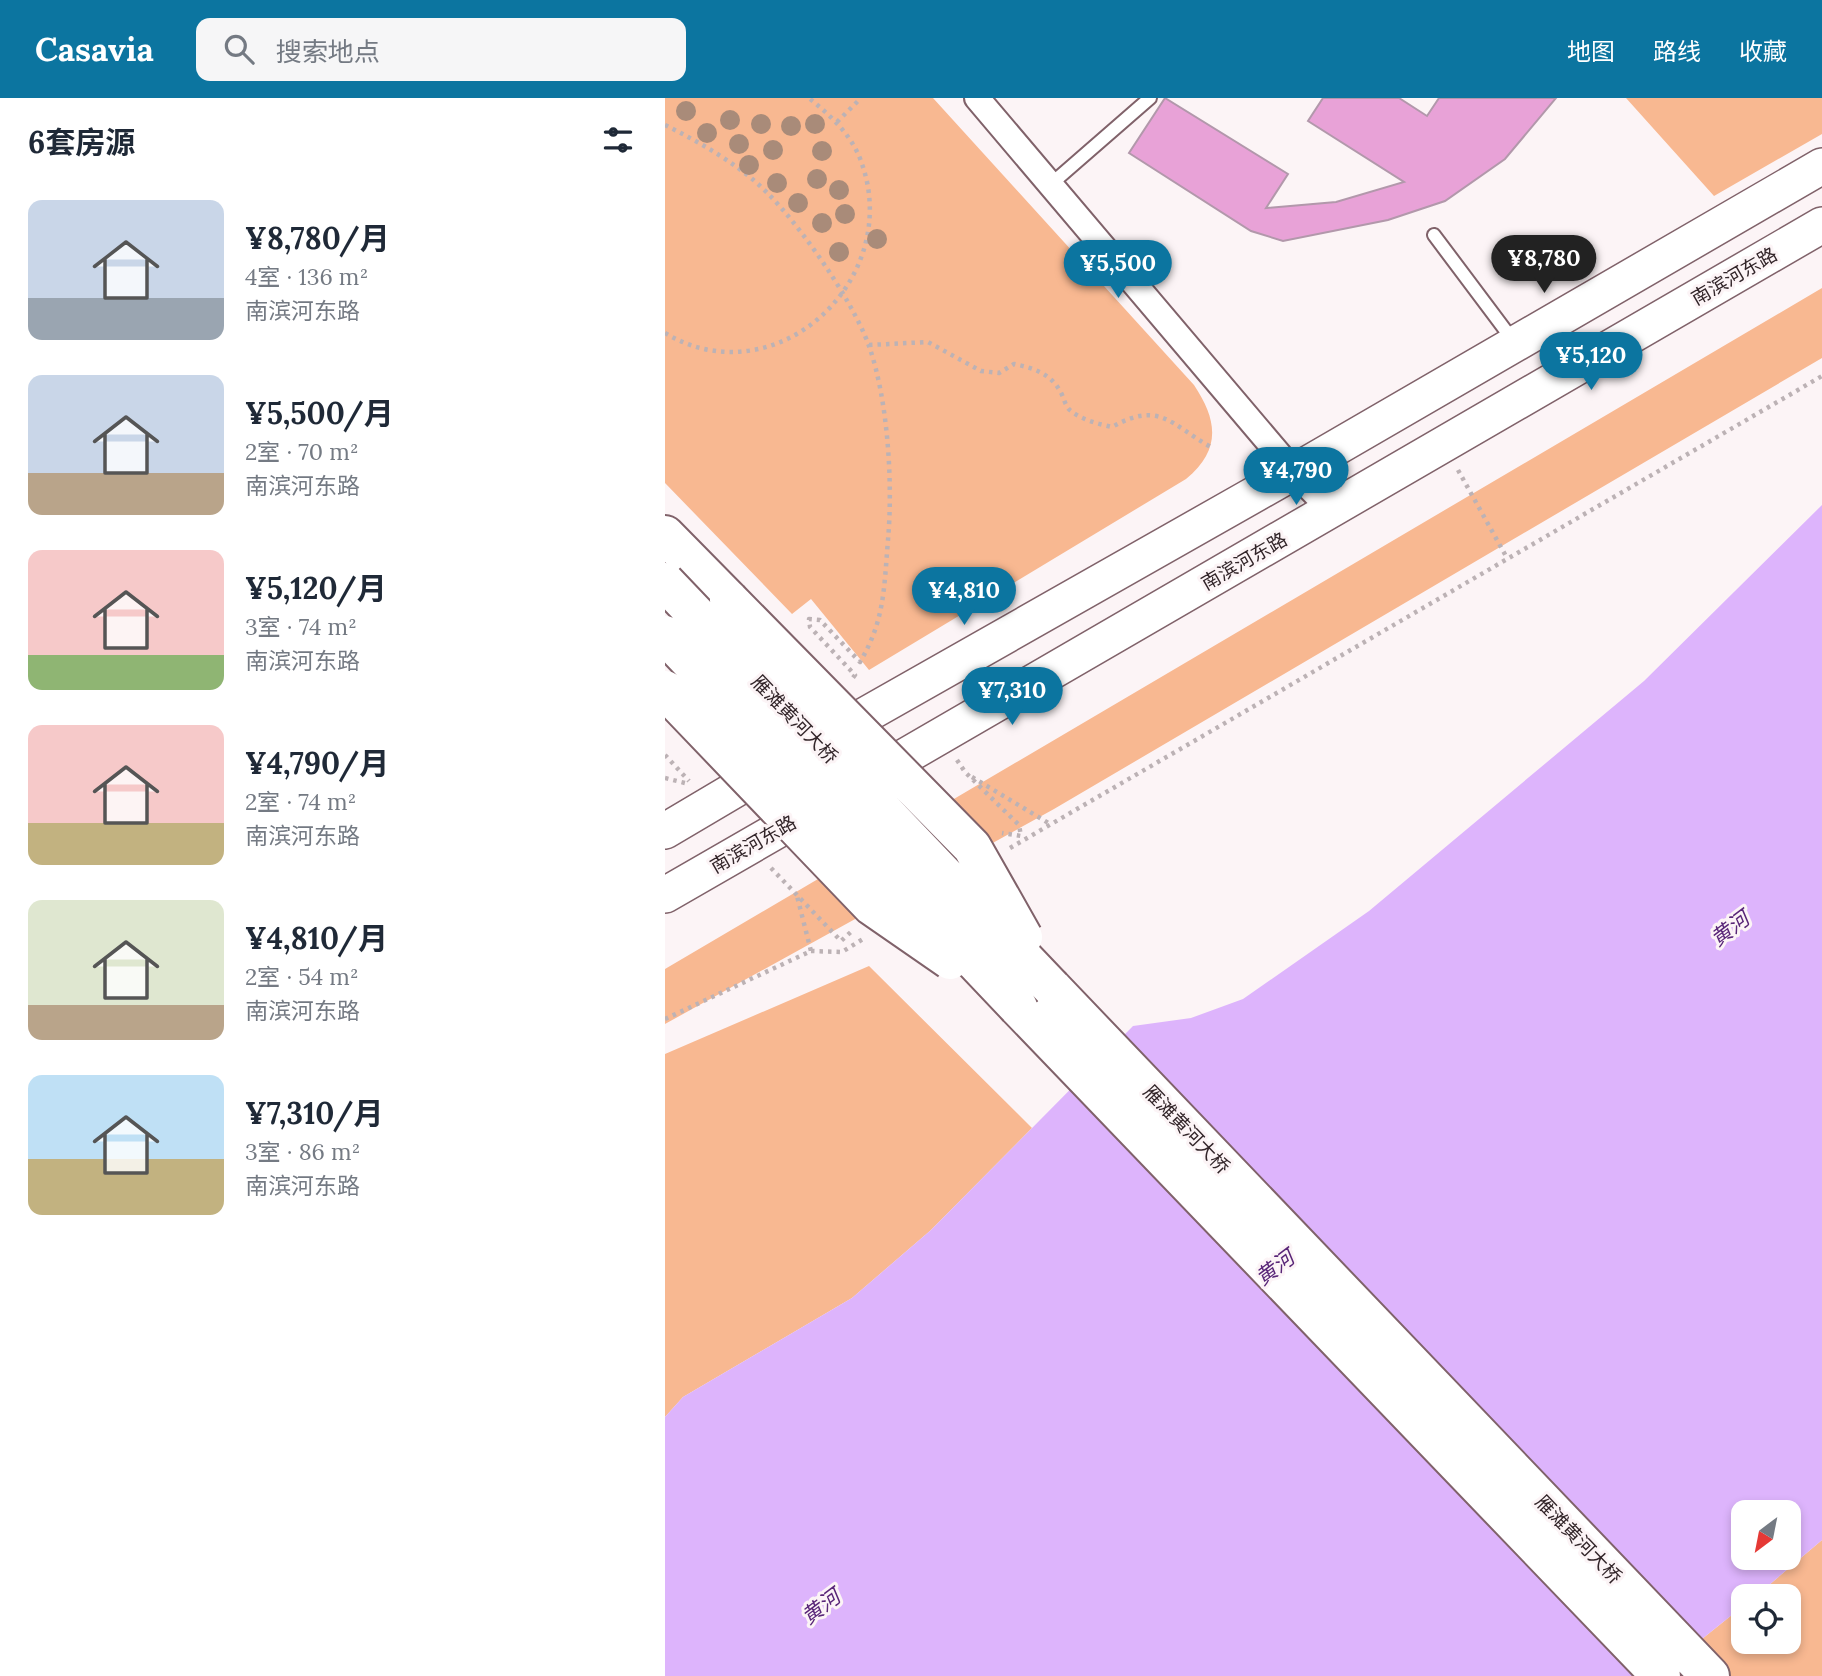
<!DOCTYPE html>
<html lang="zh">
<meta charset="utf-8">
<style>
body{margin:0;font-family:Lora,"Noto Sans SC",serif;background:#f6f6f7;color:#1f2937;height:100vh;display:flex;flex-direction:column;font-size:26px;white-space:nowrap}
*{box-sizing:border-box;margin:0}
p{font-size:23px;color:#747a83}
.icon{flex:none;width:38px;height:38px;fill:none;stroke:currentColor;stroke-width:2;stroke-linecap:round;stroke-linejoin:round}
.map{position:relative;flex:1;overflow:hidden}
.panel{display:flex;flex-direction:column;background:#fff;width:665px}
.panel>*{flex:none}
.needle{width:46px;rotate:212deg}
.buttons{position:absolute;left:1066px;top:1402px;display:grid;gap:14px}
.buttons a{display:grid;place-items:center;width:70px;height:70px;border-radius:14px;background:#fff;box-shadow:0 4px 10px #0003;font-size:35px}
.price{position:absolute;translate:-50% -60px;padding:0 16px;border-radius:24px;background:#0c75a0;color:#fff;font-size:23px;line-height:46px;filter:drop-shadow(0 2px 4px #0008)}
.price::after{content:'';position:absolute;left:50%;top:42px;width:21px;height:16px;margin-left:-10px;background:inherit;clip-path:polygon(0 0,100% 0,50% 100%)}
.price.selected{background:#222;color:#fff}
ul{padding:0;list-style:none}
li{display:flex;align-items:center;gap:21px;height:175px;padding:0 28px}
li span{display:grid;place-items:center;flex:none;width:196px;height:140px;border-radius:14px;color:#555}
li>.icon{margin-inline-start:auto}
span .icon{width:84px;height:84px;fill:#fffc;stroke-width:1}
li b{font-size:30px}
h2{display:flex;justify-content:space-between;align-items:center;height:84px;padding:0 28px;font-size:30px}
header{display:flex;align-items:center;gap:42px;box-sizing:border-box;height:98px;padding:0 35px;background:#0c75a0;color:#fff}
header strong{font-size:33px}
nav{display:flex;gap:38px;margin-inline-start:auto;font-size:24px}
.search{width:490px;height:63px;background:#f6f6f7;display:flex;align-items:center;gap:18px;box-sizing:border-box;padding:0 24px;border-radius:14px;color:#747a83;font-size:26px}
main{display:flex;flex:1;min-height:0}
.map>svg:first-child{display:block}
.green{fill:#f8b891}
.water{fill:#ddb4fc;fill-rule:evenodd}
.building{fill:#e8a2d7;stroke:#b298ab;stroke-width:2}
.lines{fill:none;stroke-linecap:round;stroke-linejoin:round}
.lane-casing{stroke:#80626a;stroke-width:16}
.street-casing{stroke:#80626a;stroke-width:28}
.secondary-casing{stroke:#80626a;stroke-width:38}
.primary-casing{stroke:#80626a;stroke-width:42}
.path{stroke:#bcb2b5;stroke-width:4.5;stroke-dasharray:3.5 5;stroke-linecap:butt}
.lane{stroke:#fff;stroke-width:12}
.street{stroke:#fff;stroke-width:24}
.secondary{stroke:#fff;stroke-width:35}
.primary{stroke:#fff;stroke-width:38}
.primary-bridge-casing{stroke:#80626a;stroke-width:42;stroke-linecap:butt}
.primary-bridge{stroke:#fff;stroke-width:38}
.tree{fill:#a98b79}
.labels{text-anchor:middle;stroke-width:6;stroke-linejoin:round;paint-order:stroke}
.street-label{font-size:19px;fill:#322529;stroke:#fcf4f6}
.water-label{font-size:21px;font-style:italic;fill:#592678;stroke:#fcf4f6}
</style>
<header>
<strong>Casavia</strong>
<div class="search"><svg class="icon" aria-label="search" viewBox="0 0 24 24"><circle cx="10" cy="10" r="6"/><path d="M15 15l6 6"/></svg>搜索地点</div>
<nav><a>地图</a><a>路线</a><a>收藏</a></nav>
</header>
<main>
<section class="panel">
<h2>6套房源<svg class="icon" aria-label="filters" viewBox="0 0 24 24"><path d="M4 7h16M4 17h16"/><circle cx="9" cy="7" r="2"/><circle cx="15" cy="17" r="2"/></svg></h2>
<ul>
<li><span style="background:linear-gradient(#c9d6e8 70%,#9aa5b1 0)"><svg class="icon" aria-label="home" viewBox="0 0 24 24"><path d="M3 11l9-7 9 7M6 9v11h12V9"/></svg></span><div><b>¥8,780/月</b><p>4室 · 136 m²</p><p>南滨河东路</p></div></li>
<li><span style="background:linear-gradient(#c9d6e8 70%,#b9a48a 0)"><svg class="icon" aria-label="home" viewBox="0 0 24 24"><path d="M3 11l9-7 9 7M6 9v11h12V9"/></svg></span><div><b>¥5,500/月</b><p>2室 · 70 m²</p><p>南滨河东路</p></div></li>
<li><span style="background:linear-gradient(#f6c9c9 75%,#8fb573 0)"><svg class="icon" aria-label="home" viewBox="0 0 24 24"><path d="M3 11l9-7 9 7M6 9v11h12V9"/></svg></span><div><b>¥5,120/月</b><p>3室 · 74 m²</p><p>南滨河东路</p></div></li>
<li><span style="background:linear-gradient(#f6c9c9 70%,#c2b280 0)"><svg class="icon" aria-label="home" viewBox="0 0 24 24"><path d="M3 11l9-7 9 7M6 9v11h12V9"/></svg></span><div><b>¥4,790/月</b><p>2室 · 74 m²</p><p>南滨河东路</p></div></li>
<li><span style="background:linear-gradient(#dfe7d0 75%,#b9a48a 0)"><svg class="icon" aria-label="home" viewBox="0 0 24 24"><path d="M3 11l9-7 9 7M6 9v11h12V9"/></svg></span><div><b>¥4,810/月</b><p>2室 · 54 m²</p><p>南滨河东路</p></div></li>
<li><span style="background:linear-gradient(#bfe0f5 60%,#c2b280 0)"><svg class="icon" aria-label="home" viewBox="0 0 24 24"><path d="M3 11l9-7 9 7M6 9v11h12V9"/></svg></span><div><b>¥7,310/月</b><p>3室 · 86 m²</p><p>南滨河东路</p></div></li>
</ul>
</section>
<div class="map">
<svg width="1157" height="1578" viewBox="0 0 1157 1578">
<rect width="100%" height="100%" fill="#fcf4f6"/>
<path class="green" d="M0 0H268L529 287C553 323 556 352 521 381L204 572 146 501 127 516 0 385Z
M961 0H1157V36L1049 98Z
M1157 190V260L389 711 0 926V871Z
M204 868 367 1030 266 1132 187 1200 18 1299 0 1319V956Z
M1157 1442V1578H991L1078 1508V1544H1124V1498H1091Z"/>
<path class="water" d="M1157 407V1442L1091 1498H1078V1508L991 1578H0V1319L18 1299 187 1200 266 1132 468 928 526 920 578 901 704 813 979 583ZM1078 1414H1124V1460H1078Z"/>
<path class="building" d="M500 0 623 76 601 110 671 104 739 84 643 23 658 0H734L762 18 774 0H891L840 61 780 103 723 122 618 143 586 133 464 55Z"/>
<g class="lines">
<defs>
<path id="lane" d="M385 87 485 0
M769 137 850 245"/>
<path id="street" d="M312 0 629 374 666 412"/>
<path id="secondary" d="M160 640 629 374 1157 68
M203 680 1157 127
M0 733 108 669
M0 797 151 710"/>
<path id="primary" d="M0 437 64 502
M387 890 1045 1578
M353 909 996 1578"/>
</defs>
<use href="#lane" class="lane-casing"/>
<use href="#street" class="street-casing"/>
<use href="#secondary" class="secondary-casing"/>
<use href="#primary" class="primary-casing"/>
<path class="path" d="M172 24 196 0
M0 27C30 42 59 58 86 80 125 111 187 200 204 248 223 302 228 385 223 442 219 489 220 522 195 564L155 522 144 521 145 529 190 577 187 581
M0 235C110 301 238 183 197 66 188 38 166 18 144 0
M204 247 263 244 316 273 334 275 349 266C368 270 385 275 395 293 399 299 400 309 406 313 417 322 434 326 447 329 495 302 506 327 546 349
M793 372 842 460
M0 657 24 683
M292 662 300 674 354 727 356 738 337 735
M307 679 385 726
M0 680 20 685
M345 750 1157 278
M106 770 176 843 188 832
M146 853 177 854 198 841
M0 921 146 853 132 798"/>
<use href="#lane" class="lane"/>
<use href="#street" class="street"/>
<use href="#secondary" class="secondary"/>
<use href="#primary" class="primary"/>
<defs>
<path id="primary-bridge" d="M0 484 387 890
M64 502 307 749 358 839
M0 537 353 909
M0 592 207 808 285 862"/>
</defs>
<use href="#primary-bridge" class="primary-bridge-casing"/>
<use href="#primary-bridge" class="primary-bridge"/>
</g>
<g class="tree">
<circle cx="21" cy="13" r="10"/>
<circle cx="65" cy="22" r="10"/>
<circle cx="96" cy="26" r="10"/>
<circle cx="150" cy="26" r="10"/>
<circle cx="126" cy="28" r="10"/>
<circle cx="42" cy="35" r="10"/>
<circle cx="74" cy="46" r="10"/>
<circle cx="108" cy="52" r="10"/>
<circle cx="157" cy="53" r="10"/>
<circle cx="84" cy="67" r="10"/>
<circle cx="152" cy="81" r="10"/>
<circle cx="112" cy="85" r="10"/>
<circle cx="174" cy="92" r="10"/>
<circle cx="133" cy="105" r="10"/>
<circle cx="180" cy="116" r="10"/>
<circle cx="157" cy="125" r="10"/>
<circle cx="212" cy="141" r="10"/>
<circle cx="174" cy="154" r="10"/>
</g>
<g class="labels">
<g class="street-label">
<text transform="translate(1069 178) rotate(-30)" y="7">南滨河东路</text>
<text transform="translate(579 463) rotate(-30)" y="7">南滨河东路</text>
<text transform="translate(130 621) rotate(46)" y="7">雁滩黄河大桥</text>
<text transform="translate(88 746) rotate(-30)" y="7">南滨河东路</text>
<text transform="translate(522 1031) rotate(46)" y="7">雁滩黄河大桥</text>
<text transform="translate(914 1441) rotate(46)" y="7">雁滩黄河大桥</text>
</g>
<g class="water-label">
<text transform="translate(1065 831) rotate(-37)" y="7">黄河</text>
<text transform="translate(610 1170) rotate(-37)" y="7">黄河</text>
<text transform="translate(156 1509) rotate(-37)" y="7">黄河</text>
</g>
</g>
</svg>
<div class="buttons">
<a><svg class="needle" viewBox="-14 -14 28 28"><path d="M0-13l5 13h-10z" fill="#e53935"/><path d="M0 13l5-13h-10z" fill="#747a83"/></svg></a>
<a><svg class="icon" aria-label="locate" viewBox="0 0 24 24"><circle cx="12" cy="12" r="6"/><path d="M12 2v4M12 18v4M2 12h4M18 12h4"/></svg></a>
</div>
<b class="price selected" style="left:879px;top:197px">¥8,780</b>
<b class="price" style="left:453px;top:202px">¥5,500</b>
<b class="price" style="left:926px;top:294px">¥5,120</b>
<b class="price" style="left:631px;top:409px">¥4,790</b>
<b class="price" style="left:299px;top:529px">¥4,810</b>
<b class="price" style="left:347px;top:629px">¥7,310</b>
</div>
</main>
